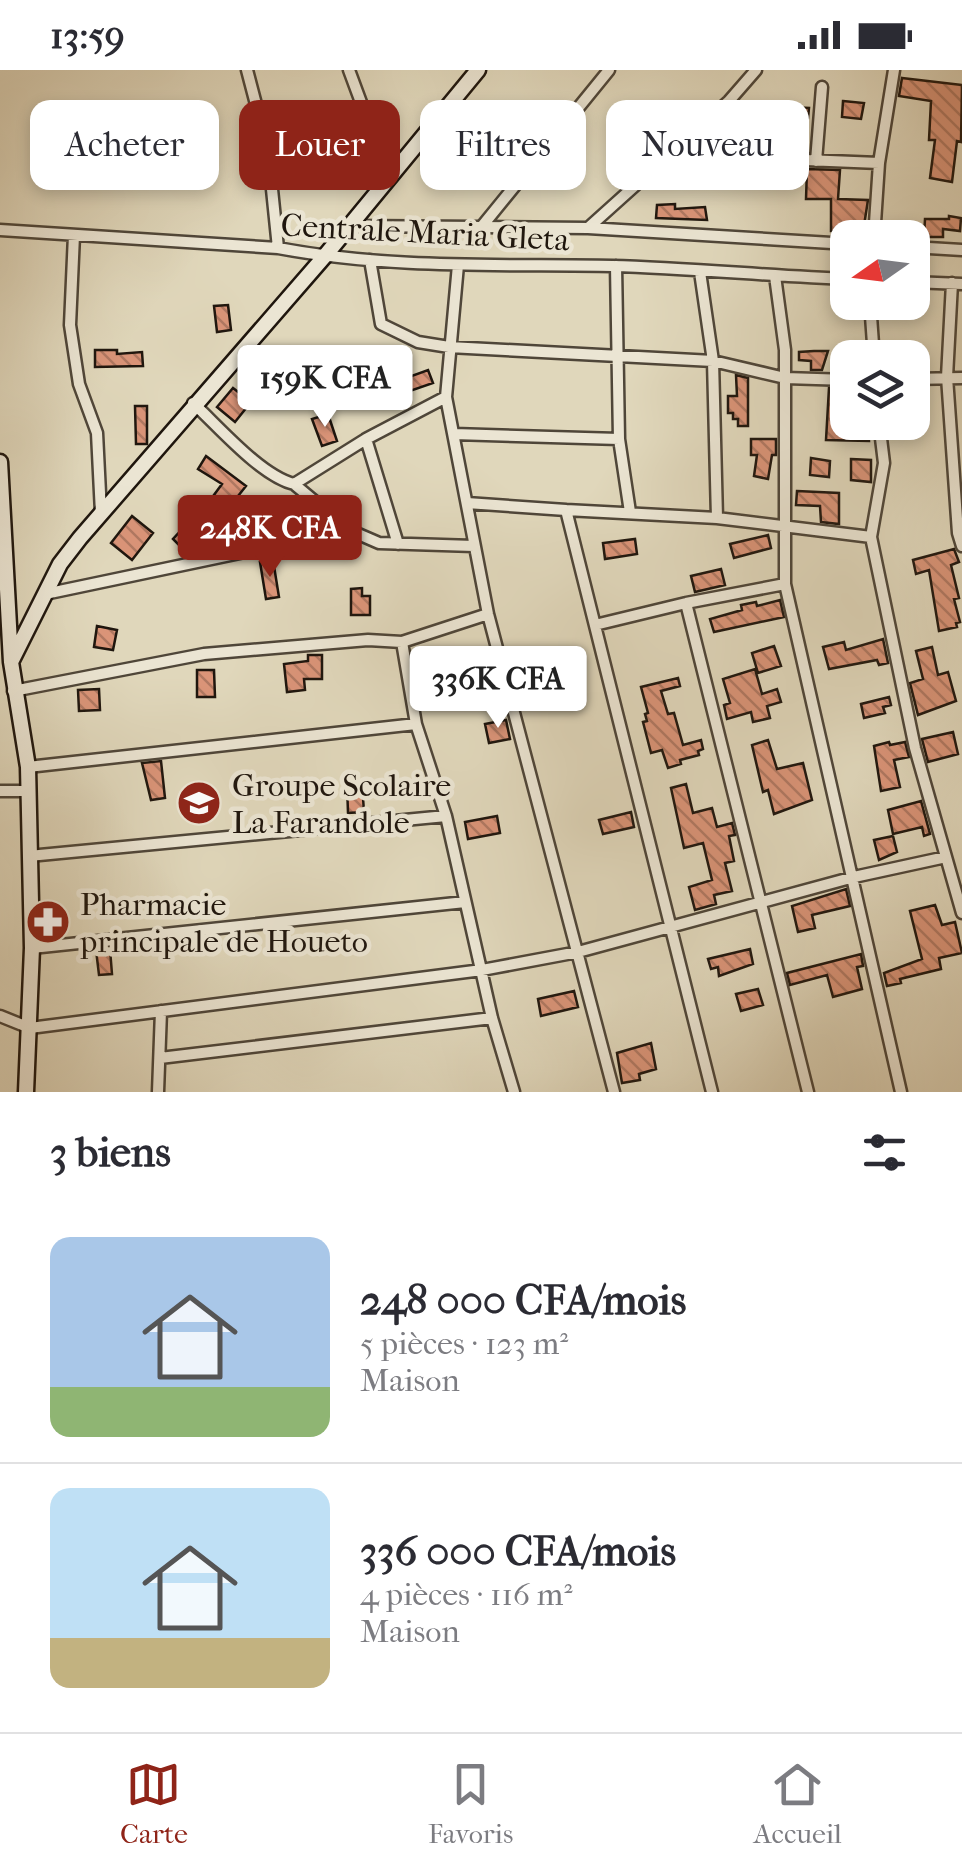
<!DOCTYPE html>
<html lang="fr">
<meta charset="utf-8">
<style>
body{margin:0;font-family:"IM FELL French Canon",serif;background:#f2f2f3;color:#2b2b33;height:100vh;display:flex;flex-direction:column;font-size:38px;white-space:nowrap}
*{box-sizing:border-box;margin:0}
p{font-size:32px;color:#7c7c81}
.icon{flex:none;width:55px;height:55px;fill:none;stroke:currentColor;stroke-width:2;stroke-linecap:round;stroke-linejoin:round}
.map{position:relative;height:1022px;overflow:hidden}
.side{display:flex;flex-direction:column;background:#fff;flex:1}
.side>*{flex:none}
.guide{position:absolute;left:30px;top:30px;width:902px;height:90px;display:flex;gap:20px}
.needle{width:65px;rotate:256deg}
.tools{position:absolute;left:830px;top:150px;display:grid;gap:20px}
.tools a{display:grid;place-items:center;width:100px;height:100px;border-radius:20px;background:#fff;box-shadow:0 5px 15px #0003;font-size:50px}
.price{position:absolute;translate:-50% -85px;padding:0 22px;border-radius:10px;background:#fff;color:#222;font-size:32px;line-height:65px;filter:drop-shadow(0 2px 5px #0008)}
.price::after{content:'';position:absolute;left:50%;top:60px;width:30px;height:22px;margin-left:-15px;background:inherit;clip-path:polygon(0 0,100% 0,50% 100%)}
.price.current{background:#8f2418;color:#fff}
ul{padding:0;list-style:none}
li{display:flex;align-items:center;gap:30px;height:250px;padding:0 50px}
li+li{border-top:2px solid #e1e1e2}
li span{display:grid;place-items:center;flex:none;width:280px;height:200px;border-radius:20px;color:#555}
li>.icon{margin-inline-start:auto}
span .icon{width:120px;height:120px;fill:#fffc;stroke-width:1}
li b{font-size:42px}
h2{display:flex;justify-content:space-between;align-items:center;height:120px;padding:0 50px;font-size:42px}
.chip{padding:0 35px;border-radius:20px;background:#fff;box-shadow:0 5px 15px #0003;font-size:35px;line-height:90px}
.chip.current{background:#8f2418;color:#fff}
.status{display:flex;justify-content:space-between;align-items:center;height:70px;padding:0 50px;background:#fff;direction:ltr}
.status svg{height:28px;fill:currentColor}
.tabs{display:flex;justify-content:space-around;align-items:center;height:140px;border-top:2px solid #e1e1e2;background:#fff;font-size:28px;color:#7c7c81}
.tabs a{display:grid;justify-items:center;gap:5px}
.tabs .current{color:#8f2418}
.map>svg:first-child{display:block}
.building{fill:url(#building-back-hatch);stroke:#1f160e;stroke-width:2.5}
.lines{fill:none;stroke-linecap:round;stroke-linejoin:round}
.street-casing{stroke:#4f4639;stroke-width:15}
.secondary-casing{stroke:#1f160e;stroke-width:19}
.street{stroke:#ebe5d3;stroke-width:10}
.secondary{stroke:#ebe5d3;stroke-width:14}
.labels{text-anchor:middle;stroke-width:9;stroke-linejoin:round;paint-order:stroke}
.street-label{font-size:32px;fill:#1f160e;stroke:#ebe5d3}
.poi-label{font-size:32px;fill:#1f160e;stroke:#ebe5d3;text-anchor:start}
</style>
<div class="status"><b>13:59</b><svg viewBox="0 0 49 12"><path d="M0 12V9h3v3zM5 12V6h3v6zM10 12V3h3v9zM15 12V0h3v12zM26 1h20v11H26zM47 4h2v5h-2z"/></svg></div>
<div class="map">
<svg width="962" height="1022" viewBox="0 0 962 1022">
<defs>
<pattern id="building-back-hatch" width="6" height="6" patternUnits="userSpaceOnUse" patternTransform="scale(2.5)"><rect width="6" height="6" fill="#da9478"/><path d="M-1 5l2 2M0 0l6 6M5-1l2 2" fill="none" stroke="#b07861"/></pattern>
</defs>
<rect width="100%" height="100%" fill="#e0d7bb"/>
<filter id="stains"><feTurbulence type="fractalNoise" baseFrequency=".002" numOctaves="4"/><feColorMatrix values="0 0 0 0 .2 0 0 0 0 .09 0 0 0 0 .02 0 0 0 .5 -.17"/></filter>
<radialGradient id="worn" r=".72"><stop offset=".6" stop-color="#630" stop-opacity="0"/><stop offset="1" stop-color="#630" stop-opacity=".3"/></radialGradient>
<path class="building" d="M902 8 962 15 961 72 957 71 952 112 930 108 935 70H929L931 31 899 26Z
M843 31 864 33 861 49 842 47Z
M763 36 809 38 808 48 771 47 770 80 704 73 709 61 724 47 762 53Z
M100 49 104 81 87 83 83 51Z
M807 99 840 100 838 129 868 130 863 162 831 161V129H806Z
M675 134V139L705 137 707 150 656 148 657 135Z
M949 146 961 148 960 161 943 159V167H924L925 149H949Z
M228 235 231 260 217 262 214 236Z
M95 280H117V284L142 282 143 296 95 297Z
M814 281H828L822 300H811V291L799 290V282Z
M273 292H287L285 322 271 321Z
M428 300 433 313 410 321 406 308Z
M736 305 748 308V356H738V349H733V343H728V326H737Z
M233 318 251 332 235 352 217 337Z
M829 318 848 319V352H868L869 371 826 370Z
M135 336H147V374H136Z
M328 344 337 371 322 376 312 349Z
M751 369H776V385H772L768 409 754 406 757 385H751Z
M206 386 246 416 223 445 208 433 222 414 198 399Z
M811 388 830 391 829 407 810 405Z
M851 389 871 390V412L851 410Z
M797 421 839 423V454L821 452 820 436 796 435Z
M132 446 153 463 132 490 111 473Z
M185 456 204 475 197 483 189 485 173 469Z
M768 465 771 478 734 488 730 474Z
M635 469 637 484 605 489 603 473Z
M954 479 959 492 951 495 959 528 954 529 960 552 956 553 957 557 939 561 929 500 916 504 913 490Z
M273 490 279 527 266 529 260 492Z
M721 499 725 515 695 522 691 506Z
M362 518V526H370V545H351V519Z
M780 530 784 547 714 562 710 549 742 540 741 535 756 532 757 536Z
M97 556 117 560 113 580 94 577Z
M883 569 888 593 879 595 877 590 829 599 823 577 844 572 846 580Z
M774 576 781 596 758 603 752 583Z
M932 577 938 605 948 602 956 631 918 645 910 613 923 609 916 581Z
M308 585H322V609H304L305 620 287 622 284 594 308 591Z
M755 599 762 624 777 619 781 632 767 636 770 648 753 652 751 642 727 649 724 635 730 633 723 609Z
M197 600H214L215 627H197Z
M678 608 680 616 661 621 668 644 674 643 683 675 701 670 703 679 698 681 699 685 680 690 681 694 668 698 662 680 651 683 643 652 647 651 645 644 648 643 641 617Z
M99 619 100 640 79 641 78 620Z
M889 627 891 635 883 637 885 643 864 648 861 634Z
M506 650 510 669 489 673 485 654Z
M953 662 958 684 928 692 922 669Z
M768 670 777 699 803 693 812 730 774 744 768 720 763 722 752 675Z
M889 672 890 675 905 672 909 687 894 690 900 717 881 721 874 676Z
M161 691 165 728 151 730 142 693Z
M362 713 364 742 348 743 347 714Z
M686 714 693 743 712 738 717 757 732 753 735 765 729 766 734 791 725 793 732 821 714 825 716 834 695 840 689 817 712 810 703 773 684 778 671 718Z
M921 731 930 764 924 766 922 757 893 764 888 740Z
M631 742 634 757 603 764 599 750Z
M497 746 500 763 468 769 465 752Z
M893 766 897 782 879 790 874 770Z
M846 819 850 836 812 845 815 858 798 862 792 836Z
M935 835 942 855 955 852 962 883 939 888 941 899 900 909 901 913 887 916 884 903 922 889 910 841Z
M110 879 112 904 99 905 96 880Z
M750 879 753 894 719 906 718 897 711 899 708 889Z
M861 884 863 896 857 897 862 919 833 927 827 905 790 915 787 903Z
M758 919 763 935 741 941 736 924Z
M574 921 578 937 541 946 538 929Z
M651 973 656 999 639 1004 640 1010 622 1013 617 983Z"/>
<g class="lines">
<defs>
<path id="street" d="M247 0 268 80 278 178
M349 0 389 108
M755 88 879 93
M816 91 822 17
M483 155 609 0
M349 156 588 158 848 174
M588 158 729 31 756 0
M0 160 278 178C388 199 500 194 612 196 690 198 769 206 848 209
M74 165 70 255 79 314 97 363 101 443
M874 168 879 93 894 0
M912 177 962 180
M370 190 381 254 418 272 449 277 713 291 785 308 848 310
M458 195 446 327 488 544 614 1022
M616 196 619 369 630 442
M700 202 713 291 717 448
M775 206 785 280V514L901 1022
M912 212 962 214
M952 213 947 307 958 463 962 476
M870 232 874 288
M912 309 962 308
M193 333C219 357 261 406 294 414L366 369 446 327
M879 352 884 393 871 467 915 678 962 843
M454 364 619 369
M366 369 398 474
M294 414 349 460 379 473 474 476
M467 433 566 440
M45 524 349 460
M686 533 808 1022
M595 555 686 533 785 514
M402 572 416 654 446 746 492 948 514 1022
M13 621 204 584 368 570 402 572 488 544
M28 697 416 654
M0 721H28
M29 786 446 746
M32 878 465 832
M0 946 30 958 482 900 578 882 854 807 946 787
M160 988 492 948
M158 1022 161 941
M712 1022 566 440 717 448 871 467"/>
<path id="secondary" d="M0 392 11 592
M26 1022 32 878 28 697 11 592 60 494 80 468 324 187 478 0"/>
</defs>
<use href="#street" class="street-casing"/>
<use href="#secondary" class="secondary-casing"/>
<use href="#street" class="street"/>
<use href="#secondary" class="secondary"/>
</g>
<defs>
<symbol id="school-disc" viewBox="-11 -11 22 22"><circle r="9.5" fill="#8f2418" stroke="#ebe5d3"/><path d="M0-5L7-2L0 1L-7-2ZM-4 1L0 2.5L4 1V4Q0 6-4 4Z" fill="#fff"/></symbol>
<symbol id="pharmacy-disc" viewBox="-11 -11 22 22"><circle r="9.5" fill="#8f2418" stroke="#ebe5d3"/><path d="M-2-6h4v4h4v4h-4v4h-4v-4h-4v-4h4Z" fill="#fff"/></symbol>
</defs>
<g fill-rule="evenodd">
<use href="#school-disc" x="174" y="708" width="50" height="50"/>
<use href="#pharmacy-disc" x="23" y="827" width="50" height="50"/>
</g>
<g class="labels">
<g class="street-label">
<text transform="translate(425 162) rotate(3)" y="11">Centrale Maria Gleta</text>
</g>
<g class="poi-label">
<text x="232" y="726">Groupe Scolaire<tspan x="232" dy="37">La Farandole</tspan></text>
<text x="80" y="845">Pharmacie<tspan x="80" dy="37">principale de Houeto</tspan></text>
</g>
</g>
<rect width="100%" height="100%" filter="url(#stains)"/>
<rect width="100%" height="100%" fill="url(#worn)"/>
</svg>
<div class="tools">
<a><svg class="needle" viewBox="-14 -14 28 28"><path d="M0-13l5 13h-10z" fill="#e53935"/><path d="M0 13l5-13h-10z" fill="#7c7c81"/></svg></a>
<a><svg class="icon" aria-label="layers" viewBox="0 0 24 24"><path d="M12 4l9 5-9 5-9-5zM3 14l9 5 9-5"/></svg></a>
</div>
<b class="price" style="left:325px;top:360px">159K CFA</b>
<b class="price current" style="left:270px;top:510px">248K CFA</b>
<b class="price" style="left:498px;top:661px">336K CFA</b>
<div class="guide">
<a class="chip">Acheter</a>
<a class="chip current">Louer</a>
<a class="chip">Filtres</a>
<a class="chip">Nouveau</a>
</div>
</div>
<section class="side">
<h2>3 biens<svg class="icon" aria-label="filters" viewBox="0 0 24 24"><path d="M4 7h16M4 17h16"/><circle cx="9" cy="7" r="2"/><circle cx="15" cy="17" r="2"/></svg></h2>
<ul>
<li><span style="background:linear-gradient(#a9c7e8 75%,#8fb573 0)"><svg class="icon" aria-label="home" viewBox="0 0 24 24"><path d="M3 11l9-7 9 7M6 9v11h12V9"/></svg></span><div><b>248 000 CFA/mois</b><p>5 pièces · 123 m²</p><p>Maison</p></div></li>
<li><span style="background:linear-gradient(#bfe0f5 75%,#c2b280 0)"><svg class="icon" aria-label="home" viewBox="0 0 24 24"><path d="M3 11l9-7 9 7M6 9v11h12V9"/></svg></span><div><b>336 000 CFA/mois</b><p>4 pièces · 116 m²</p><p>Maison</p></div></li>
</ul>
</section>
<nav class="tabs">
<a class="current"><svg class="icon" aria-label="map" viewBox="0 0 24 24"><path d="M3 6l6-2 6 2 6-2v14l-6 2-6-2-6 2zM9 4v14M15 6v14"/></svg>Carte</a>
<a><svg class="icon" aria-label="saved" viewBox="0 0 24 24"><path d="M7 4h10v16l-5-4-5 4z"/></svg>Favoris</a>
<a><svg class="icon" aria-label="home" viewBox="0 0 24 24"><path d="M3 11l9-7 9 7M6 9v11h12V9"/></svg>Accueil</a>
</nav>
